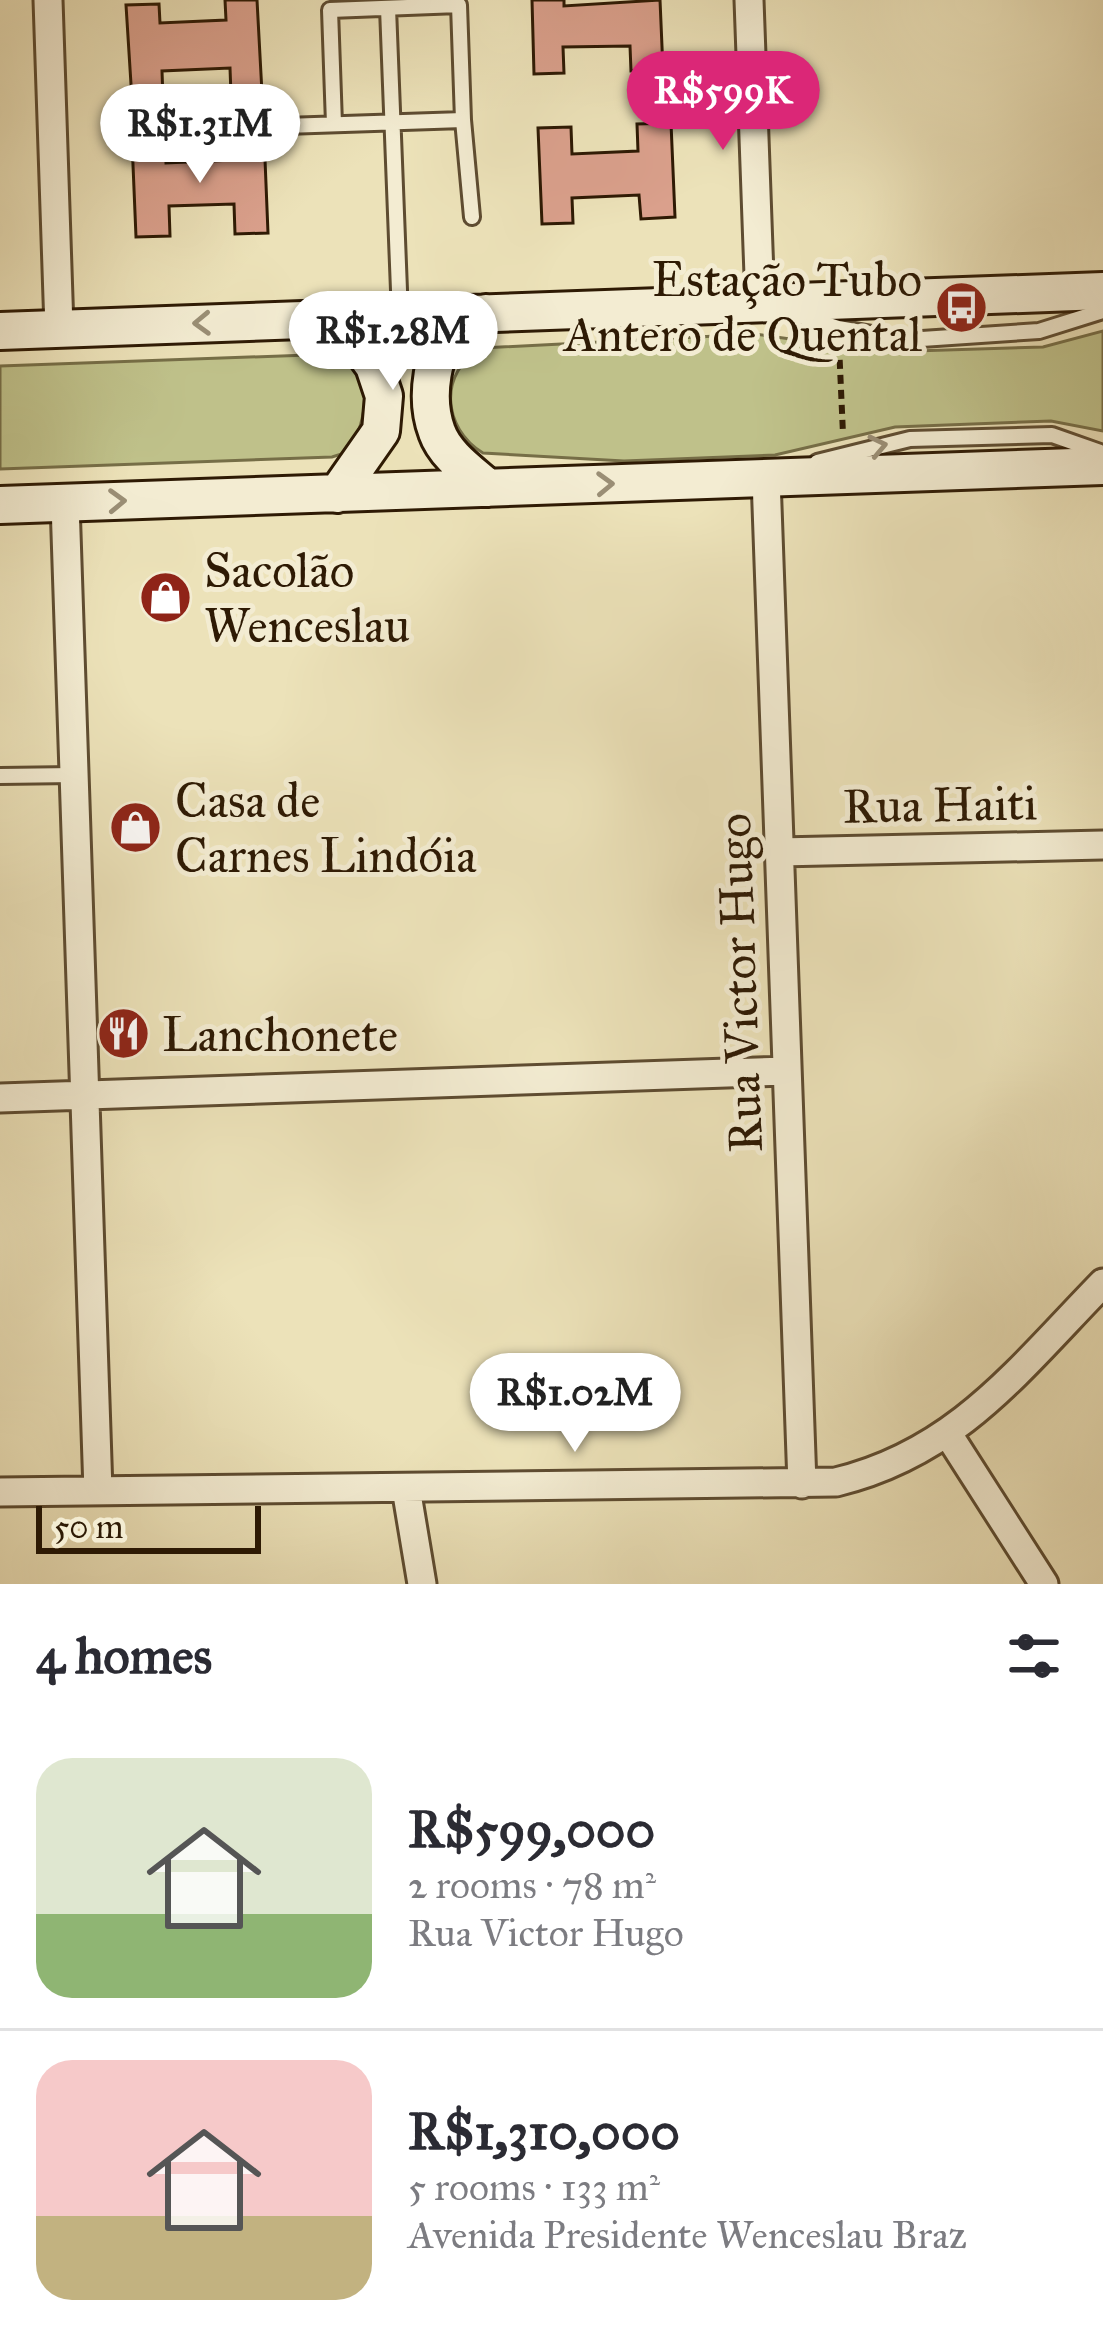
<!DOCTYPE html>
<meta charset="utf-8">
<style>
body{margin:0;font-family:"IM FELL Great Primer",serif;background:#f7f7f7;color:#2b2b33;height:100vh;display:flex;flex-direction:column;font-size:45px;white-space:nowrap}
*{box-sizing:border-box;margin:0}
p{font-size:39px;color:#7c7c81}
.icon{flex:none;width:66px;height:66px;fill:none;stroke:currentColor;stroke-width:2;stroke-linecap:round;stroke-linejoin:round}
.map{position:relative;height:1584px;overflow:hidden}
.side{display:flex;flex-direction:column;background:#fff;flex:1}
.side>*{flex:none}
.scale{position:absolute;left:36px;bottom:30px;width:225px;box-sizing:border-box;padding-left:12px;border:6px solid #2e1a04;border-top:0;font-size:33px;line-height:42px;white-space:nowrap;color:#2e1a04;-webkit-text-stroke:9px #f3ecd2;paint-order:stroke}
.price{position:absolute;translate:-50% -102px;padding:0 27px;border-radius:42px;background:#fff;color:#222;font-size:39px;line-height:78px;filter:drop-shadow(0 3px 6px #0008)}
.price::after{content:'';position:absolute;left:50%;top:72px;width:36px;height:27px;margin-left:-18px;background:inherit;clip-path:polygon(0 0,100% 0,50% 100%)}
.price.on{background:#db2777;color:#fff}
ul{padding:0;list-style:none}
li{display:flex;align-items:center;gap:36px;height:300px;padding:0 36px}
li+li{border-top:3px solid #e1e1e2}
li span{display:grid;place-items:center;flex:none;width:336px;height:240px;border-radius:36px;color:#555}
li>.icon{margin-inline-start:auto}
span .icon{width:144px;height:144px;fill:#fffc;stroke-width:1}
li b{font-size:51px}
h2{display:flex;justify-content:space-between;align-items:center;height:144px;padding:0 36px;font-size:51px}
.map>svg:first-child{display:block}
.green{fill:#bfc18a;stroke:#766e47;stroke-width:3}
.building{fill:#daa08c;stroke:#2e1a04;stroke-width:3}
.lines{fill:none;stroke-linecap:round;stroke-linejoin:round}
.lane-casing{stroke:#5e4c31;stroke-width:20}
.street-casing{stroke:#5e4c31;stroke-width:33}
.secondary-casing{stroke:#2e1a04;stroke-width:42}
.path{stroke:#2e1a04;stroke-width:6;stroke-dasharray:9 6;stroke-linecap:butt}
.lane{stroke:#f3ecd2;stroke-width:14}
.street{stroke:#f3ecd2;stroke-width:27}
.secondary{stroke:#f3ecd2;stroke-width:36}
.oneway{stroke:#9a8e75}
.labels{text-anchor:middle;stroke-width:10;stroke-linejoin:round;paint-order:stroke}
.poi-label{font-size:48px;fill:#2e1a04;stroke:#f3ecd2;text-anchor:start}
.street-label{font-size:48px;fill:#2e1a04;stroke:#f3ecd2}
</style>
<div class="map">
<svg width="1103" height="1584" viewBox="0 0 1103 1584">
<rect width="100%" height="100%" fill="#ece2b9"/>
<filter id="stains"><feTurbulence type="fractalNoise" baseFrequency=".00167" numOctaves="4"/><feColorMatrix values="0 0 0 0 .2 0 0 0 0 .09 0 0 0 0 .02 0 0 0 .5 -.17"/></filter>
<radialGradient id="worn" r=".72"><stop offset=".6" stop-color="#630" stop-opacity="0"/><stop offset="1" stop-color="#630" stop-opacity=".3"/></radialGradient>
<path class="green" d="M1103 331V431L1051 421 895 427 775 455 624 461 483 453C442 428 438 372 482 348L755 334 882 352 1043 347Z
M336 354C377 370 367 423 348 452L332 457 0 469V366Z"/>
<path class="building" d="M225 0H257L262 93 231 95 230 68 162 71 163 99 132 100 126 5 159 4 160 23 226 20Z
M532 0H564V6L660 0 663 70 631 71 630 46 563 47 564 73 534 74Z
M671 123 675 217 641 219 639 195 572 198 573 223 542 224 538 128 571 127 572 154 638 151 637 124Z
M264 135 268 233 235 234 234 204 169 206 170 236 136 237 132 141 165 139 166 163 233 160 232 136Z"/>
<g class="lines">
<defs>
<path id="lane" d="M388 8 400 316
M463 120 472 217
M285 126C345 124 404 122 463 120L459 5 330 10 334 124
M797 315 838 328 907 340 1039 331 1103 311
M817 462 910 439 1052 435 1103 453
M0 776 74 775"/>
<path id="street" d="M48 0 59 328
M749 0 760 303
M766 478 802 1484
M65 503 98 1491
M779 852 1103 845
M0 1098 787 1071
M948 1434 1044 1584
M406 1488 422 1584
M0 1492 836 1482C957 1453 1019 1369 1103 1283"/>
<path id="secondary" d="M486 313C477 317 467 320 459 325 430 346 425 400 437 432 445 455 470 472 488 488
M319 319 353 337 374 366 384 396 381 431 337 494
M0 331 1103 291
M0 505 1103 466"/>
</defs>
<use href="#lane" class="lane-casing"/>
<use href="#street" class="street-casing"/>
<use href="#secondary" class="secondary-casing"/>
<path class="path" d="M839 345 843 434"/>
<use href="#lane" class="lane"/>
<use href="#street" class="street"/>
<use href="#secondary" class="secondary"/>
</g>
<defs><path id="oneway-chevron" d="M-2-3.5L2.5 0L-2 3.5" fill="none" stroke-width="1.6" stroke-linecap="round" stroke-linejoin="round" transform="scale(3)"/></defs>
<g class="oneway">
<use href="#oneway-chevron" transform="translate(202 323) rotate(178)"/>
<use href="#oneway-chevron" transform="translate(878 446) rotate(-12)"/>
<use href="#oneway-chevron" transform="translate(605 484) rotate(-2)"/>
<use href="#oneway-chevron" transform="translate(117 501) rotate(-2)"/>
</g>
<defs>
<symbol id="bus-disc" viewBox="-11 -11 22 22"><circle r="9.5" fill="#8f2418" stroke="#f3ecd2"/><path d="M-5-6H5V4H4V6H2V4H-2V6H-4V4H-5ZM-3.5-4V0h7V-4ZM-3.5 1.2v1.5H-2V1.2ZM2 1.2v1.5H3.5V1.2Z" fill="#fff"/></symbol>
<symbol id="shop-disc" viewBox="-11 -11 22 22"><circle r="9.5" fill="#8f2418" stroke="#f3ecd2"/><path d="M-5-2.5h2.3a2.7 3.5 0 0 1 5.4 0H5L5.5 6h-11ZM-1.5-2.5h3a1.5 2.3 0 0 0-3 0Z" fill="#fff"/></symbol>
<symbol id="restaurant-disc" viewBox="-11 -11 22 22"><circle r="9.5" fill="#8f2418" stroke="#f3ecd2"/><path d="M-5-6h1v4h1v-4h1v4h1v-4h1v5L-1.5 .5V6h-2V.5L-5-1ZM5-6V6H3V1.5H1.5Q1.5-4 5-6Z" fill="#fff"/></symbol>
</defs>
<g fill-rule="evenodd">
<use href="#bus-disc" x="932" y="278" width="59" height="59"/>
<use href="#shop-disc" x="136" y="568" width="59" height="59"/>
<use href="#shop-disc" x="106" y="798" width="59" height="59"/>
<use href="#restaurant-disc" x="94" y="1004" width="59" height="59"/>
</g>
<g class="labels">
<g class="poi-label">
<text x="922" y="296" text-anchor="end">Estação Tubo<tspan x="922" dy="55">Antero de Quental</tspan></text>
<text x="204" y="587">Sacolão<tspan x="204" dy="55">Wenceslau</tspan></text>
<text x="175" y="817">Casa de<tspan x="175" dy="55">Carnes Lindóia</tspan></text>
<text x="162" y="1051">Lanchonete</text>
</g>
<g class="street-label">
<text transform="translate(940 804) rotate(-1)" y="17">Rua Haiti</text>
<text transform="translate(739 983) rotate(-92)" y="17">Rua Victor Hugo</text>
</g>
</g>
<rect width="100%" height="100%" filter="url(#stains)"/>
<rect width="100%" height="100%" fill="url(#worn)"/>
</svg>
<div class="scale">50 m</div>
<b class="price on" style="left:723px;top:153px">R$599K</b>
<b class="price" style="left:200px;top:186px">R$1.31M</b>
<b class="price" style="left:393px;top:393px">R$1.28M</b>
<b class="price" style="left:575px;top:1455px">R$1.02M</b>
</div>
<section class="side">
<h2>4 homes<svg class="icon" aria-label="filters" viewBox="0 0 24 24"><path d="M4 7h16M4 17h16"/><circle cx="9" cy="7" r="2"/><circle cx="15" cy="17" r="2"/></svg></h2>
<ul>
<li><span style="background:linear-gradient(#dfe7d0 65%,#8fb573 0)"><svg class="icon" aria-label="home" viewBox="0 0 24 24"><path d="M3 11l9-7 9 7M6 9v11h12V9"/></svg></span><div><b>R$599,000</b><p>2 rooms · 78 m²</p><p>Rua Victor Hugo</p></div></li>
<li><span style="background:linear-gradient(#f6c9c9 65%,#c2b280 0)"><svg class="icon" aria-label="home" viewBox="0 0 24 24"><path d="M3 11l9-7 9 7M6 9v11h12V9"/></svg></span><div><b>R$1,310,000</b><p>5 rooms · 133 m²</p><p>Avenida Presidente Wenceslau Braz</p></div></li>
</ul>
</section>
